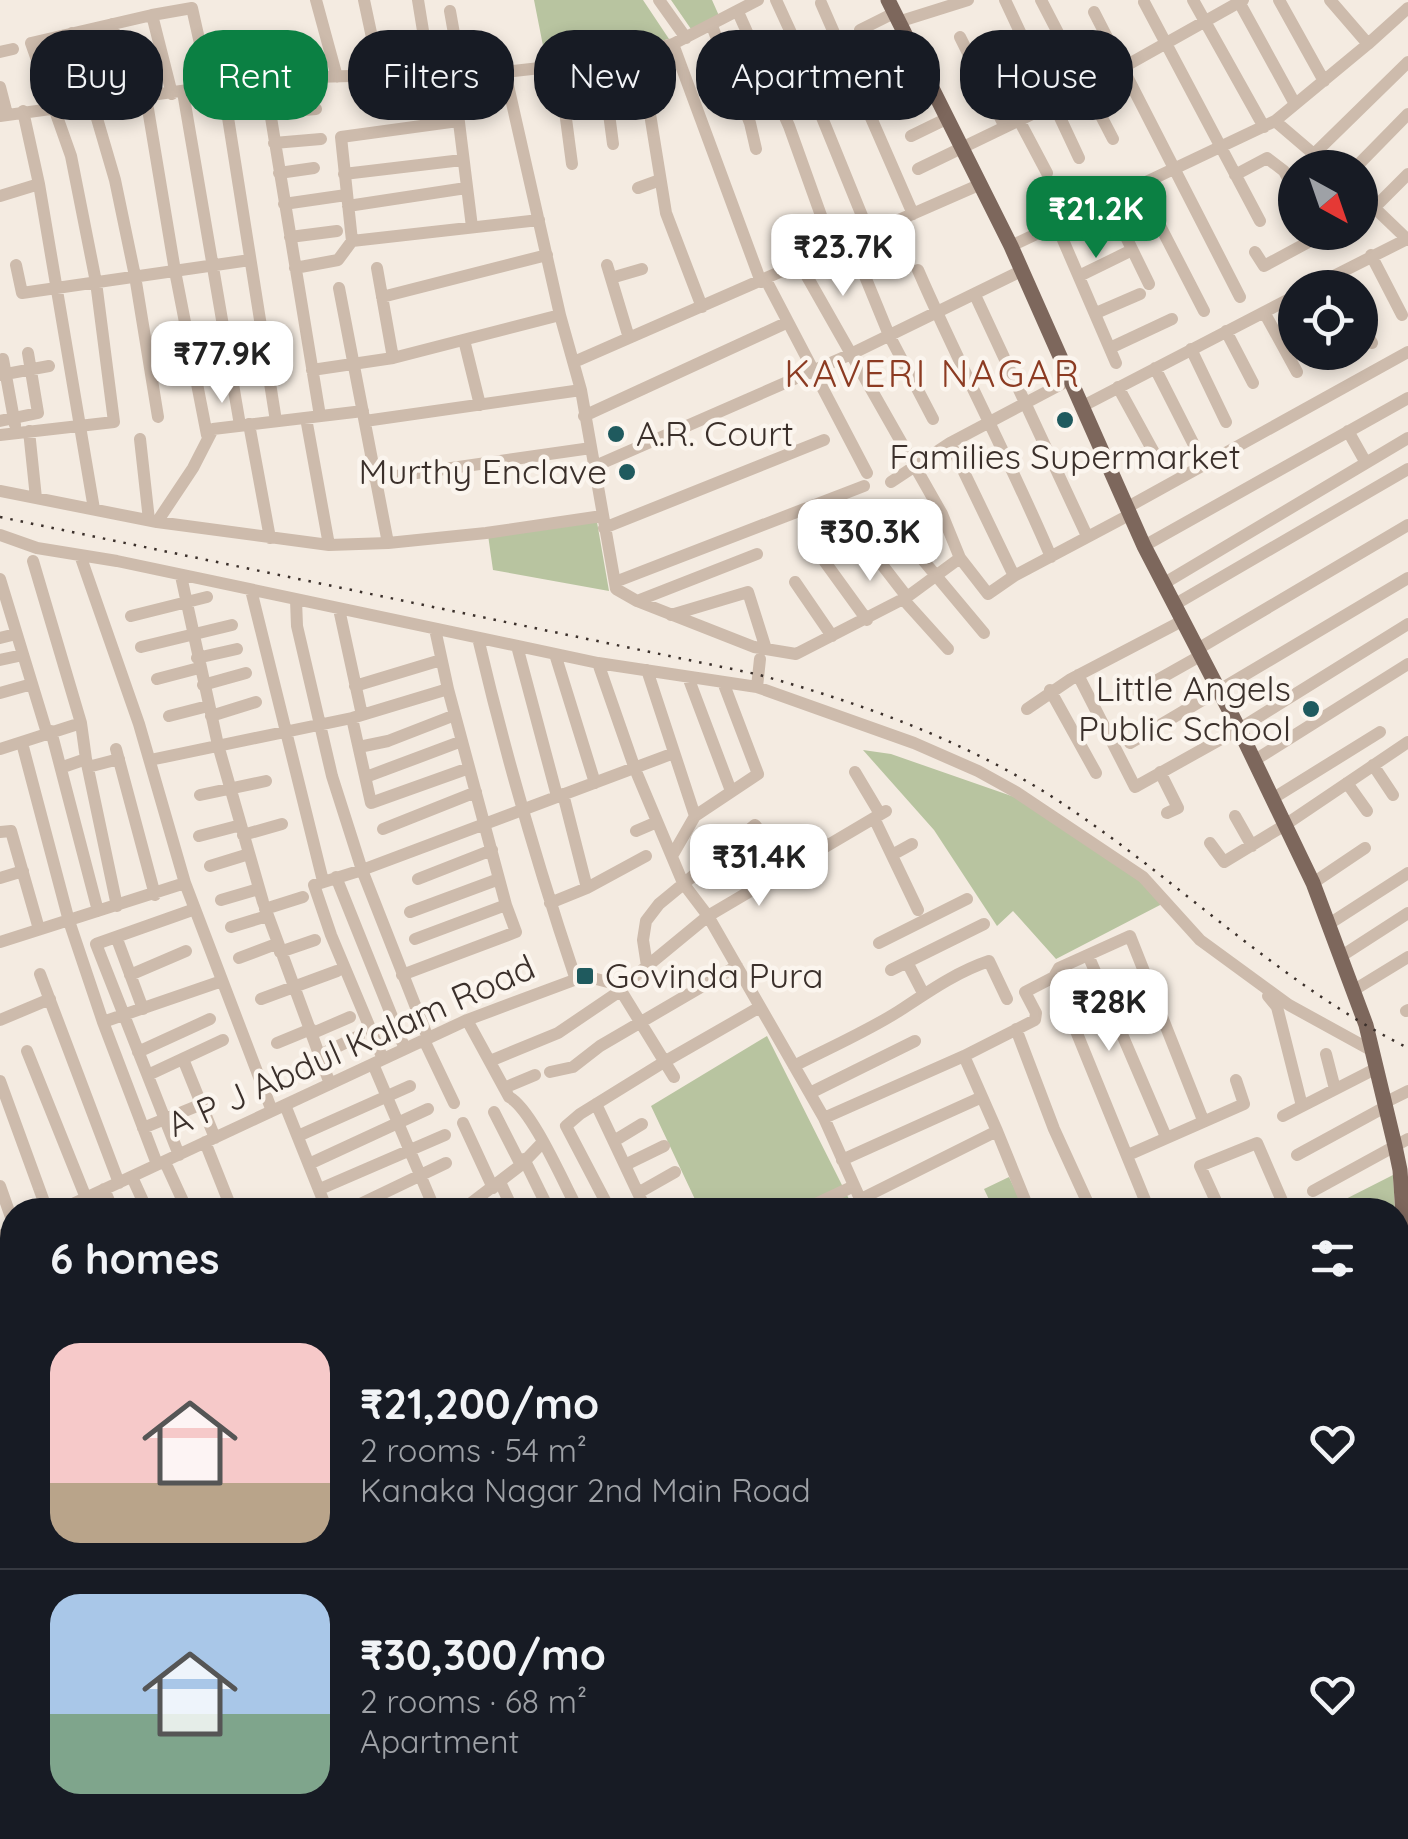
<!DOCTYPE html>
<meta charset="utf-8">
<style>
body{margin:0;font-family:Quicksand,sans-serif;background:#242831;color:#f1f3f6;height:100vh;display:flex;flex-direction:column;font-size:38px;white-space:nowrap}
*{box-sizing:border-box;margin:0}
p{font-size:32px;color:#9ea1a6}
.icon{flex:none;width:55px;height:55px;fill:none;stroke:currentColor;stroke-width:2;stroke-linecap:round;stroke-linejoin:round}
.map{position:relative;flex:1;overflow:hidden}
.side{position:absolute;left:0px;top:1198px;width:1410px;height:642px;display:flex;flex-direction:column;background:#171b24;border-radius:40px 40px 0 0;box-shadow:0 5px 15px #0003}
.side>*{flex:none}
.banner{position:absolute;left:30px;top:30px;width:1350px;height:90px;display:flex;gap:20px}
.needle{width:65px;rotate:140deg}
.fabs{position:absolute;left:1278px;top:150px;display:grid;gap:20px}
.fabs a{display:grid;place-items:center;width:100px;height:100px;border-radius:50%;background:#171b24;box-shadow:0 5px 15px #0003;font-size:50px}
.price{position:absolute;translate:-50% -85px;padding:0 22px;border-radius:20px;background:#fff;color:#222;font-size:32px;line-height:65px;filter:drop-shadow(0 2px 5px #0008)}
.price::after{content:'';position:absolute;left:50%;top:60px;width:30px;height:22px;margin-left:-15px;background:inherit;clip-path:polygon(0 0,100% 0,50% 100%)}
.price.selected{background:#0b8043;color:#fff}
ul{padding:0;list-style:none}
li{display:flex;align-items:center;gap:30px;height:250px;padding:0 50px}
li+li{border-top:2px solid #363941}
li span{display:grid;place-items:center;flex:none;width:280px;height:200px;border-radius:30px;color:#555}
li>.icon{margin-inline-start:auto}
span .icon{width:120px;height:120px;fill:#fffc;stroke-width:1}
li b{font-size:42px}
h2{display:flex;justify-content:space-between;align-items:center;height:120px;padding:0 50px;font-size:42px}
.pill{padding:0 35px;border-radius:40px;background:#171b24;box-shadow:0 5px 15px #0003;font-size:35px;line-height:90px}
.pill.selected{background:#0b8043;color:#fff}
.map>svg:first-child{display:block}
.green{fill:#b8c4a0}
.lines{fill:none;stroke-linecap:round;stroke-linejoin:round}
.minor{stroke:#cdbbac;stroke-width:12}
.major{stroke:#7d675c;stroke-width:15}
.highway{stroke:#5c4a42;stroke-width:18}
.rail{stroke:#3b302b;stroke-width:2.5;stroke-dasharray:2.5 8;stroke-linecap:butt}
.poi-dot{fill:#1f5a5e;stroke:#fbf5ee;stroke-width:4}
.labels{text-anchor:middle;stroke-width:9;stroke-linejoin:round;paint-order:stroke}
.poi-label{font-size:35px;fill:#3b302b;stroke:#fbf5ee;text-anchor:start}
.street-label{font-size:35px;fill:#3b302b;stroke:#fbf5ee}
.neighbourhood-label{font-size:38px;letter-spacing:2.5px;fill:#8c3b22;stroke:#fbf5ee}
</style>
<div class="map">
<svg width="1408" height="1839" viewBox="0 0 1408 1839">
<rect width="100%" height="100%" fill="#f4ebe1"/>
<path class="green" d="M534 0H643L669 39 607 53 546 61Z
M671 0H712L720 18 691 29Z
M597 522 609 591 493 570 488 535Z
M863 750 891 754 1020 799 1131 870 1162 904 1056 959 1013 911 997 926 934 830Z
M767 1036 850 1201 832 1210H700L651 1106Z
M1393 1175 1395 1210H1324Z
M1009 1177 1025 1210H994L984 1189Z
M276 1828H448L453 1837 262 1839Z"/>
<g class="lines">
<path class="minor" d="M316 0 337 77
M364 0 380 75
M418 0 430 74
M659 0 686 38
M776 0 819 94V110L869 233
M1005 0 1079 158
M1041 0 1113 139
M1193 0 1264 127
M1238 0 1295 104
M1279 0 1324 81
M1144 2 1260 221
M821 3 913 214
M450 11 461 73
M738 12 789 126 833 249
M1094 12 1240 297
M152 15 192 8 210 88
M898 22 968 0
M112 24 131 100
M712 26 750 123 756 149
M860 30 894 13
M72 33 115 180 135 276 158 417
M960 37 1005 127
M673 44 761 282
M1368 44 1408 8
M0 52 13 49
M640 52 666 213 702 307
M602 61 613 144
M559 66 572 164
M851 70 909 43
M505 72 560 315 581 390 616 589 637 601 754 647 796 654 907 597 960 558
M453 74 472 227
M265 81 320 416
M223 86 276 421
M0 87 7 114
M183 92 240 425
M892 96 929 82
M146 97 175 271 207 435
M23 111 39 184
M269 113 316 109
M0 116 274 78 505 72 602 61 673 44 758 0
M1019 120 1047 173
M1275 121 1330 168
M911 136 948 118
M274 143 321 139
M1314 154 1408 62
M1355 168 1408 114
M918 169 1088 87 1243 0
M279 173 314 168
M344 174 462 160
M1235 175 1267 158 1284 171 1295 192
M1139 185 1204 311
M638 188 660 180
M1360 194 1408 240
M0 196 39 184 94 509
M1108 200 1149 284
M284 204 346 195
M348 206 466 188
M1360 215 1375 207 1408 174
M1057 226 1116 363
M290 237 337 231
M352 241 539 220
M1011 246 1275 121 1368 44 1330 0
M1255 252 1264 266 1327 232
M1371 255 1402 315
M800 264 942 514 960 558 988 594 1014 576 1129 515
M16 265 22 293 250 260
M607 265 629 338
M295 268 338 260 352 241 341 137 458 121
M377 268 393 358
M862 269 889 335 933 419
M918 270C960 367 1010 460 1051 557
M1079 276 1132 250
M611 278 642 269
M766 280 867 473
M339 288 388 543
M1310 288 1407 239
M975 295 1087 536
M382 297 547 255
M1264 312 1297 372
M1096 313 1140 294
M1360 322 1372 343
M1226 331 1253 383
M464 340 480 405
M1110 348 1172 319
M1191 349 1226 422
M1327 352 1333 364
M3 359 15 425
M574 362 981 184
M1155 368 1193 443
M312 370 393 358 560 315
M0 375 49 366
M1118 387 1158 460
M1081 407 1295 296
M584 416 786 323
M306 418 329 545
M0 421 38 413 28 353
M365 421 581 390
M249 424 270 538
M29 431 36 498
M1348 431 1366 463
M0 435 114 422 96 282 71 156 31 43 152 15 172 94
M140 439 149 520
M950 443 1014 576
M593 467 849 355 1021 271
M375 479 591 448
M891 482 950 443 1069 380
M0 491 157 522 329 545 388 543 486 533 602 516
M1126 508 1408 352
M157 522 193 468 213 429 363 411
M892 523 984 633
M604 528 824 440
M0 535 37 548 117 561 598 663 757 687 760 659
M866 544 907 597
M1144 546 1408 398
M80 555 139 724 185 883 272 1111
M825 562 867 620
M181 576 218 745 263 902 330 1084
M0 579 47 733
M615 582 864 486
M795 582 832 636
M1163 584 1408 438
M251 590 323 881
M903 599 948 649
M296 600 297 626 332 776 362 870 674 753
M637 601 757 554
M1174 605 1408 469
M339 609 362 715
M671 615 748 592 766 649
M131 616 207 597
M0 638 16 634
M478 638C505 753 538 867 576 980
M517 646 557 796
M141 647 232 625
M1196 650 1408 525
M555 654 595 783
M197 658 237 649
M0 660 23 655
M598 663 635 769 683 883 708 916 824 1118 865 1210
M647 670 695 816 672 856
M1078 675 1135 787 1239 729 1408 624
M688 677 731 791
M157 679 199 668
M203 685 246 673
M355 686 441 660
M757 687 914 743 978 771 1016 792 1143 877 1200 940 1289 1005 1369 1049
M1050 690 1096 773
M1136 692 1200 656
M0 693 32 684
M1027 709 1071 679 1182 621
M169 716 208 706
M211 716 256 702
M352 718 371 803 469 768
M81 723 86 759
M51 731 98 911
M22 743 69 921 103 1022 157 1164
M1130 743 1408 578
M359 747 388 741 455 715
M0 749 81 723 33 561
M116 749 155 895
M150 760 352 718 448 689 435 629
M1255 760 1408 664
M1373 765 1393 795
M63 767 86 759 117 906
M88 767 119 759
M855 772 880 814
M1160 772 1178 808 1167 813
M366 777 462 741
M1347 783 1367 811
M563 794 587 888
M200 795 266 781
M1272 799 1380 732
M695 816 758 774 723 682
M1235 816 1252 846
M874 818 918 910
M383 829 476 792
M636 831 657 822
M0 832 11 831 39 929
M243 835 282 824
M199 836 241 825
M1210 843 1224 862 1285 825 1408 742
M892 855 912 844
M210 866 249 854
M336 877 405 1049
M0 878 23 871
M418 879 492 850
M1313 883 1365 848
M221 900 259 889
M550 903 587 888 646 856
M265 909 303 897
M410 912 499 879
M1329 924 1408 873
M231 927 267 916
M117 939 143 1009
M415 939 506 905 448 689
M0 942 185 883
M879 943 967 899
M280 952 315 940
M1088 955 1166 1137
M1340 957 1408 913
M239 958 276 944
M907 962 923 993
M647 966 643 940 646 921 659 904 755 825 788 868
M891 970 984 924
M40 974 119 1183
M130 975 186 951
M402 975 516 932 506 905
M1054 977 1059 968 1130 936 1203 1120
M618 986 674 1077
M1354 990 1408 957
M1268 996 1277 1007 1302 1106
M261 999 337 971
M1406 1011 1408 1010
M0 1020 50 999
M467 1020 509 1097C532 1109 564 1184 578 1210
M103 1022 222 981
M1016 1029 1054 1129 1091 1210
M313 1033 350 1017
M424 1040 454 1103
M277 1043 311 1029
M27 1051 86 1198
M138 1052 210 1019
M1326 1054 1335 1089
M320 1055 359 1036
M964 1056 997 1131
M183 1059 215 1138
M383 1059 331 935 314 885 362 870 428 1038
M490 1061 558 1033 620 991
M373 1064 435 1210
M794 1066C829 1048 866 1032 899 1011 928 992 956 972 989 961L1007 999
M550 1072 573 1067 600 1046 737 966
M148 1075 223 1040
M0 1081 47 1210
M504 1088 535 1075
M810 1093 915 1041
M1384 1103 1408 1091
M596 1104 646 1210
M285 1105 327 1210
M494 1112 521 1165
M1283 1116 1375 1069
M824 1118 964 1056 1035 1020 1036 1013 1025 992 1054 977 1149 1210
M463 1123 493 1188
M143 1128 202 1104
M298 1136 410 1086
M614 1141 642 1124
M205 1142 232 1210
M179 1155 96 944 195 909
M1128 1155 1244 1104 1236 1080
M1297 1155 1385 1107
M524 1159 549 1210
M842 1160 982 1097
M165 1162 187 1210
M309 1164 428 1109
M625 1165 664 1146
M132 1177 147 1210
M500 1182 513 1210
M0 1186 12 1220
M104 1189 113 1210
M320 1189 445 1135
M1313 1191 1408 1139
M638 1193 675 1172
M859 1200 997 1131 1029 1210
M60 1210 467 1020 585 976 623 986 708 916 886 811
M348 1210 446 1163
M462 1210 521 1165 543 1142
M610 1210 566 1126 580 1114 664 1062 760 1007
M803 1210 854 1186
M1220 1210 1200 1166 1257 1143 1286 1210
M0 1236 12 1231
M0 1320 12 1374
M1398 1380 1408 1373
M0 1419 12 1414
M1398 1436 1408 1451
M0 1491V1504
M1398 1519 1408 1511
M1398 1616 1408 1608
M1398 1696 1408 1691
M0 1733 12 1687
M1398 1754 1408 1749
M1398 1767 1408 1780
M1398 1787 1408 1798
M32 1828 38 1839
M71 1828 76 1839
M108 1828 113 1839
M152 1828 158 1839
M197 1828 204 1839
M522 1828 527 1839
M705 1828 710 1839
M121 1839 143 1828
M326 1839 348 1828
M474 1839 495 1828
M985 1839 1006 1828
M1042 1839 1070 1828
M1118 1839 1147 1828"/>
<path class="major" d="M888 0 1011 246 1144 546 1239 729 1313 883 1366 1025 1395 1146 1400 1170 1408 1288"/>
<path class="highway" d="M1398 1708 1408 1703
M1398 1737 1408 1732
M1014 1839 1039 1828
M1078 1839 1108 1828"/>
<path class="rail" d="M0 517 756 674C857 702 953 736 1043 791 1169 870 1274 981 1408 1048"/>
</g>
<g class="poi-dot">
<circle cx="1065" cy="420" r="10"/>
<circle cx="616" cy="434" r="10"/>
<circle cx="627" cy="472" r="10"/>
<circle cx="1311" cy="709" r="10"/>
<rect x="575" y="966" width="20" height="20" rx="5"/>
</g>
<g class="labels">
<g class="poi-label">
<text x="636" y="446">A.R. Court</text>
<text x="1065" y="469" text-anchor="middle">Families Supermarket</text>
<text x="607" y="484" text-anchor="end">Murthy Enclave</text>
<text x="1291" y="701" text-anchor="end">Little Angels<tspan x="1291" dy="40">Public School</tspan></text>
<text x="605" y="988">Govinda Pura</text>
</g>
<g class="street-label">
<text transform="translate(351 1046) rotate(-24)" y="12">A P J Abdul Kalam Road</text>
</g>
<g class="neighbourhood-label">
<text x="933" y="387">KAVERI NAGAR</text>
</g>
</g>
</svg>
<div class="fabs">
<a><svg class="needle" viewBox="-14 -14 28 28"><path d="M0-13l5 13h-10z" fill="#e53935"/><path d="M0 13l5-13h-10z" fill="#9ea1a6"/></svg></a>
<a><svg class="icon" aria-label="locate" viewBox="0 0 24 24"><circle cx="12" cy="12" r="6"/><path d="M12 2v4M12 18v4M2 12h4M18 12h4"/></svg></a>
</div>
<b class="price selected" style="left:1096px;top:261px">₹21.2K</b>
<b class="price" style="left:843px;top:299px">₹23.7K</b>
<b class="price" style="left:222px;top:406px">₹77.9K</b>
<b class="price" style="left:870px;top:584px">₹30.3K</b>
<b class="price" style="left:759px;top:909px">₹31.4K</b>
<b class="price" style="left:1109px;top:1054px">₹28K</b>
<div class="banner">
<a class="pill">Buy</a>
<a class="pill selected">Rent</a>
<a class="pill">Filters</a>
<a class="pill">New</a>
<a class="pill">Apartment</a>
<a class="pill">House</a>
</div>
<section class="side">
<h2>6 homes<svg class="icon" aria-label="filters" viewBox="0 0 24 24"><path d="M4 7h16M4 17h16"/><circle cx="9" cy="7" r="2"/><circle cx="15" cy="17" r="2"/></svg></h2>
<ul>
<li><span style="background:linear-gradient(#f6c9c9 70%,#b9a48a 0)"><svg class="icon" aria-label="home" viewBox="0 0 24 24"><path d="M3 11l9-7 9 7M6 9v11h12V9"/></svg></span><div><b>₹21,200/mo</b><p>2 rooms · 54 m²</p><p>Kanaka Nagar 2nd Main Road</p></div><svg class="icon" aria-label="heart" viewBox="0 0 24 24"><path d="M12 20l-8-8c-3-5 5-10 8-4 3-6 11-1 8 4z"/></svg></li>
<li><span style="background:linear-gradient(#a9c7e8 60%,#7fa58c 0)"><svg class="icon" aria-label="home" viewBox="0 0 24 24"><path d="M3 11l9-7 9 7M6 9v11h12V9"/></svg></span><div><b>₹30,300/mo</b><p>2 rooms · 68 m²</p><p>Apartment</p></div><svg class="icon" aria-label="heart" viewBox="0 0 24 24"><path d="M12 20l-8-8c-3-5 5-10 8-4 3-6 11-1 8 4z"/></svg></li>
</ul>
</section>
</div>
